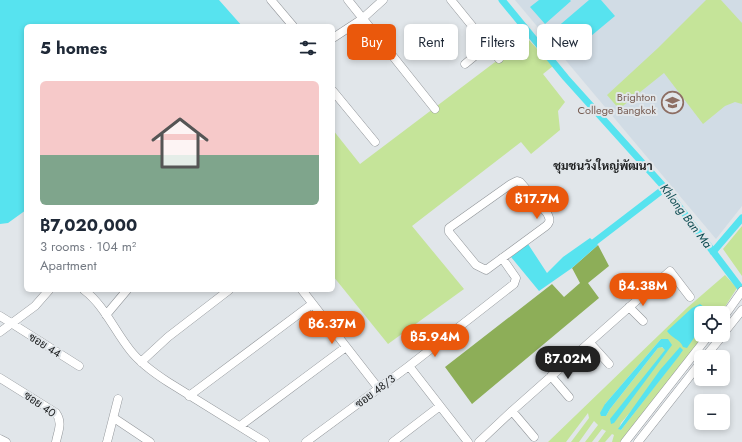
<!DOCTYPE html>
<meta charset="utf-8">
<style>
body{margin:0;font-family:Jost,Sarabun,sans-serif;background:#f6f6f7;color:#1f2937;height:100vh;display:flex;flex-direction:column;font-size:15px;white-space:nowrap}
*{box-sizing:border-box;margin:0}
p{font-size:13px;color:#747a83}
.icon{flex:none;width:22px;height:22px;fill:none;stroke:currentColor;stroke-width:2;stroke-linecap:round;stroke-linejoin:round}
.map{position:relative;flex:1;overflow:hidden}
.side{position:absolute;left:24px;top:24px;width:311px;height:268px;display:flex;flex-direction:column;background:#fff;border-radius:6px;box-shadow:0 2px 6px #0003}
.side>*{flex:none}
.guide{position:absolute;left:347px;top:24px;width:335px;height:36px;display:flex;gap:8px}
.controls{position:absolute;left:694px;top:306px;display:grid;gap:8px}
.controls a{display:grid;place-items:center;width:36px;height:36px;border-radius:6px;background:#fff;box-shadow:0 2px 6px #0003;font-size:20px}
.price{position:absolute;translate:-50% -34px;padding:0 9px;border-radius:14px;background:#ea580c;color:#fff;font-size:13px;line-height:26px;filter:drop-shadow(0 1px 2px #0008)}
.price::after{content:'';position:absolute;left:50%;top:24px;width:12px;height:9px;margin-left:-6px;background:inherit;clip-path:polygon(0 0,100% 0,50% 100%)}
.price.on{background:#222;color:#fff}
ul{padding:0;list-style:none}
li{display:grid;align-content:center;gap:8px;height:212px;padding:0 16px}
li span{display:grid;place-items:center;height:124px;border-radius:6px;color:#555}
li>.icon{margin-inline-start:auto}
span .icon{width:72px;height:72px;fill:#fffc;stroke-width:1}
li b{font-size:17px}
h2{display:flex;justify-content:space-between;align-items:center;height:48px;padding:0 16px;font-size:17px}
.tag{padding:0 14px;border-radius:6px;background:#fff;box-shadow:0 2px 6px #0003;font-size:14px;line-height:36px}
.tag.on{background:#ea580c;color:#fff}
.map>svg:first-child{display:block}
.built{fill:#d1dce5}
.green{fill:#c5e499;fill-rule:evenodd}
.forest{fill:#8dae58}
.water{fill:#57e3ef}
.lines{fill:none;stroke-linecap:round;stroke-linejoin:round}
.canal{stroke:#57e3ef;stroke-width:7}
.minor-casing{stroke:#919599;stroke-width:9}
.minor{stroke:#fff;stroke-width:8}
.labels{text-anchor:middle;stroke-width:4;stroke-linejoin:round;paint-order:stroke}
.education-label{font-size:11px;fill:#785e54;stroke:#e1e6ea;text-anchor:end}
.street-label{font-size:11px;fill:#1a1c1d;stroke:#e1e6ea}
.neighbourhood-label{font-size:12px;font-weight:bold;fill:#1a1c1d;stroke:#e1e6ea}
.water-label{font-size:12px;font-style:italic;fill:#0b4b50;stroke:#e1e6ea}
</style>
<div class="map">
<svg width="742" height="442" viewBox="0 0 742 442">
<rect width="100%" height="100%" fill="#e1e6ea"/>
<path class="built" d="M515 0H742V206L716 239Z"/>
<path class="green" d="M706 0H721L742 23V104L735 102 725 106 703 124 664 73 619 109 607 95 658 48Z
M527 38 553 66 543 74 565 102 558 111 560 130 531 154 521 142 412 226 464 289 388 344 333 276V130L360 164Z
M742 226V276L723 249Z
M725 275 737 288 721 313H701V335H704L620 442H612L614 435 612 434 605 442H598L606 431 602 429 592 442H585L598 425 594 421 579 442H571L589 418 588 413 566 442H548L688 307ZM661 339 668 351 661 347 658 348 610 409 606 416 605 404ZM683 350 621 430 619 429 621 423Z"/>
<path class="forest" d="M598 245 609 266 588 283 599 298 472 404 445 367 552 284 564 297 580 283 572 268Z"/>
<path class="water" d="M0 0H219L242 26H26V210L8 223 0 224Z
M539 0H570L571 1 545 24 530 7Z
M589 0H601L615 16 573 51 555 29Z
M590 238 598 245 572 268 539 291 511 257 528 244 547 273 563 257Z
M700 304 708 310 710 313H701V328L687 348 683 347C680 339 671 338 667 331L692 308Z
M661 339H668L672 345 614 423 611 424 610 419 665 350 662 347 658 348 610 409 606 416H601L600 413 605 404Z
M680 347 683 350 679 356 621 430 618 429 660 370Z"/>
<g class="lines">
<path class="canal" d="M502 0 566 78 665 188 742 290
M588 247 665 188
M713 252 742 218"/>
<defs>
<path id="minor" d="M271 0 293 26
M348 0 435 109
M451 0 499 59
M333 38 362 19 383 0
M465 64 488 45
M333 91 375 142
M517 181 520 182 547 213C550 219 551 221 546 226L486 270 476 265 449 232V228L511 184Z
M84 290C104 305 114 330 130 350 140 363 154 373 168 382L265 442
M302 290 379 389
M629 307 643 321
M106 315 127 290
M0 316 79 366
M723 318 742 291
M0 332 35 306 49 290
M723 334 742 310
M590 343 609 364
M705 357 723 335
M141 362 168 337 229 290
M409 366 468 442
M551 376 569 397
M0 378 56 413C63 423 58 431 56 442
M189 396 312 304
M512 411 534 437
M114 418 150 442
M240 426 346 347
M0 439 6 442
M107 442 118 399
M306 442 409 366 514 284 516 278 502 258
M393 442 440 406
M479 442 512 411 670 271 690 297
M625 442 709 335
M638 442 701 362"/>
</defs>
<use href="#minor" class="minor-casing"/>
<use href="#minor" class="minor"/>
</g>
<defs>
<symbol id="school-ring" viewBox="-11 -11 22 22"><circle r="9.5" fill="#e1e6ea" stroke="#8d6e63" stroke-width="1.5"/><path d="M0-5L7-2L0 1L-7-2ZM-4 1L0 2.5L4 1V4Q0 6-4 4Z" fill="#8d6e63"/></symbol>
</defs>
<g fill-rule="evenodd">
<use href="#school-ring" x="660" y="90" width="25" height="25"/>
</g>
<g class="labels">
<g class="education-label">
<text x="656" y="101">Brighton<tspan x="656" dy="13">College Bangkok</tspan></text>
</g>
<g class="street-label">
<text transform="translate(45 345) rotate(32)" y="4">ซอย 44</text>
<text transform="translate(375 391) rotate(-37)" y="4">ซอย 48/3</text>
<text transform="translate(40 404) rotate(35)" y="4">ซอย 40</text>
</g>
<g class="neighbourhood-label">
<text x="603" y="170">ชุมชนวังใหญ่พัฒนา</text>
</g>
<g class="water-label">
<text transform="translate(686 216) rotate(53)" y="4">Khlong Ban Ma</text>
</g>
</g>
</svg>
<div class="controls">
<a><svg class="icon" aria-label="locate" viewBox="0 0 24 24"><circle cx="12" cy="12" r="6"/><path d="M12 2v4M12 18v4M2 12h4M18 12h4"/></svg></a>
<a>+</a>
<a>−</a>
</div>
<b class="price" style="left:537px;top:220px">฿17.7M</b>
<b class="price" style="left:643px;top:307px">฿4.38M</b>
<b class="price" style="left:332px;top:345px">฿6.37M</b>
<b class="price" style="left:435px;top:358px">฿5.94M</b>
<b class="price on" style="left:568px;top:380px">฿7.02M</b>
<div class="guide">
<a class="tag on">Buy</a>
<a class="tag">Rent</a>
<a class="tag">Filters</a>
<a class="tag">New</a>
</div>
<section class="side">
<h2>5 homes<svg class="icon" aria-label="filters" viewBox="0 0 24 24"><path d="M4 7h16M4 17h16"/><circle cx="9" cy="7" r="2"/><circle cx="15" cy="17" r="2"/></svg></h2>
<ul>
<li><span style="background:linear-gradient(#f6c9c9 60%,#7fa58c 0)"><svg class="icon" aria-label="home" viewBox="0 0 24 24"><path d="M3 11l9-7 9 7M6 9v11h12V9"/></svg></span><div><b>฿7,020,000</b><p>3 rooms · 104 m²</p><p>Apartment</p></div></li>
</ul>
</section>
</div>
